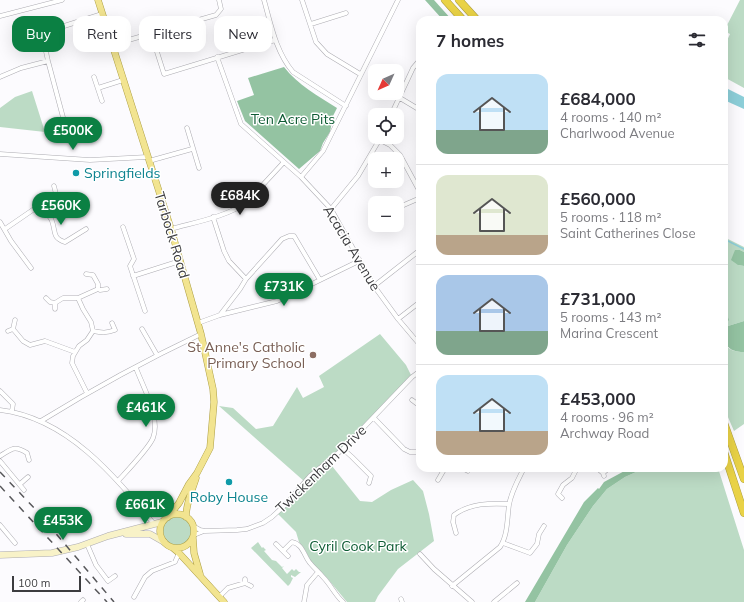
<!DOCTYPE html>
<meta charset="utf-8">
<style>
body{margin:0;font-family:Mulish,sans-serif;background:#f7f7f7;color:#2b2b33;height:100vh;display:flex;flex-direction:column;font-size:15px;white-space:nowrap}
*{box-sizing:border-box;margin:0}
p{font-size:13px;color:#7c7c81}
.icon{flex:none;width:22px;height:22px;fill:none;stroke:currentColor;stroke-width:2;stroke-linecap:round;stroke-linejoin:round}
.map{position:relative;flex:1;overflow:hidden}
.panel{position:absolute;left:416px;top:16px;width:312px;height:456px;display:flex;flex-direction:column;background:#fff;border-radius:12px;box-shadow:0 4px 16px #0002}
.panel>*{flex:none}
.top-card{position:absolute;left:12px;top:16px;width:344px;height:36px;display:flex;gap:8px}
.needle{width:26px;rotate:225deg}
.buttons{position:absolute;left:368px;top:64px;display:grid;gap:8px}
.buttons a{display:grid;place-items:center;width:36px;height:36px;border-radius:8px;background:#fff;box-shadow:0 4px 16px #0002;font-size:20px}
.scale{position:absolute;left:12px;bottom:10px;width:69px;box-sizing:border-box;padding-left:4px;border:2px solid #3c3c3f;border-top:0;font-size:11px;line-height:14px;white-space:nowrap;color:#3c3c3f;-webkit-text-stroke:3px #fff;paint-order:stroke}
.price{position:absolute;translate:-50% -34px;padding:0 9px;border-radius:14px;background:#0b8043;color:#fff;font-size:13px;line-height:26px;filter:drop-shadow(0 1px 2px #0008)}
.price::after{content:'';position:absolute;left:50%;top:24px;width:12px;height:9px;margin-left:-6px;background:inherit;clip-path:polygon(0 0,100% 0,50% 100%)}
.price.active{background:#222;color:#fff}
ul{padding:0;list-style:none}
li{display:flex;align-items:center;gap:12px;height:100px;padding:0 20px}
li+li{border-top:1px solid #e1e1e2}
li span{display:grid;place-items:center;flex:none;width:112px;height:80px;border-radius:12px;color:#555}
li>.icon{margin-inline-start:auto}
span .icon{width:48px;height:48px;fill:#fffc;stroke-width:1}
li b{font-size:17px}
h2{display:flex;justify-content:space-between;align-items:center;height:48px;padding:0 20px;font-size:17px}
.chip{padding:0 14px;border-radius:12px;background:#fff;box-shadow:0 4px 16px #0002;font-size:14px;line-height:36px}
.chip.active{background:#0b8043;color:#fff}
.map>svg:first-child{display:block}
.green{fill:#bcdbc5}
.forest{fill:#94c3a2}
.water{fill:#8cced8}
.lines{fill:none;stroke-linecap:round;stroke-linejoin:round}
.stream{stroke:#8cced8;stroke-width:1.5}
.minor-casing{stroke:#adacb2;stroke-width:5}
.secondary-casing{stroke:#adacb2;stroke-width:7}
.primary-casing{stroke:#ac9e44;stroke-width:7}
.motorway-casing{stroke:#ac9e44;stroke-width:8}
.minor{stroke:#fff;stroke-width:4}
.secondary{stroke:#f8f2c8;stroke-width:6}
.primary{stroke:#f2e490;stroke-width:6}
.motorway{stroke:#e9d246;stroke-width:7}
.rail{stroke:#57575a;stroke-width:1.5;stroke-dasharray:7 7;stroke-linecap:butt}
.culture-dot{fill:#0f9aa8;stroke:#fff;stroke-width:1.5}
.education-dot{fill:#8d6e63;stroke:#fff;stroke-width:1.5}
.labels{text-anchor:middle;stroke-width:3;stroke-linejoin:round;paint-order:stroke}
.park-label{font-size:14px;fill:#0d5b33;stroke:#fff}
.culture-label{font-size:14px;fill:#0d838f;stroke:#fff;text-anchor:start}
.street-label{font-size:14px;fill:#3c3c3f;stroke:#fff}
.education-label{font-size:14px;fill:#785e54;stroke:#fff;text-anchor:end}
</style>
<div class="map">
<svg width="744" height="602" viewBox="0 0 744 602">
<rect width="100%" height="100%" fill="#fcfbfe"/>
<path class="green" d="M740 0H744V88L724 77V47L730 34 724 31Z
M32 91 45 132 0 127V108L15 97Z
M724 237 744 247V252L740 250 738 265 744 266V321L728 326 726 323 727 315H724V301H727L728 299 724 290Z
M380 334 406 365 412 377 374 418 328 461 360 501 372 502 391 490 413 480 423 491 429 514 434 541 398 569 378 596 375 602H347L327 578 312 563 305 550 299 542 296 532 277 513 305 482 219 406 233 408 256 429 273 426 297 387 303 398 324 387 319 376Z
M724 343C728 350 736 352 744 352V424L734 431 724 408Z
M645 468H718L744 550V602H535L567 545 593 506 607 489 625 477Z
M163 531a14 14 0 1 1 28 0a14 14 0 1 1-28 0Z
M258 542 262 548 263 547 266 550 264 551 272 560 276 561 282 567 284 566 282 568 287 574 292 569 294 571 296 569 299 572H301L295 577 291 575V577L293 578 290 584 288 586 251 548Z"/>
<path class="forest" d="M425 0H434L452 20H443Z
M284 67C298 85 318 96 337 108L333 116 330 132 323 143 320 151 299 169 245 121 237 101 254 95 248 78Z
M735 250H740L744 252V266L738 265 731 260Z
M724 315H727L729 320 726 323 728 326 744 321V352C719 352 724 333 724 315Z
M630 468H645L625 477 607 489 593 506 567 545 535 602H525L584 502 598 488 599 489 604 482Z"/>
<path class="water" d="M724 87 744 97V109L724 100Z"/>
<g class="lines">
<path class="stream" d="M724 239 744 249"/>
<defs>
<path id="minor" d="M264 0C271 25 276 52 293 72L346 106
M302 0 316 42 327 54 360 74
M0 16 62 0
M311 24 346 13
M151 33 164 74 275 40
M111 45 216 15 221 9 219 0
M217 57 241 124 301 177 331 209 374 286 398 319 420 345
M0 77 21 68 48 61
M94 77 102 101
M98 88 123 80
M400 98 420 110
M391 115 413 68 419 61 420 57
M64 121 48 61 42 33 102 14
M187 128 199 168
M380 140 390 145 400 155 420 192
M0 154 90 160 147 157
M149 161 192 149
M301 177 323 151 398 0
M54 186 56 194 63 201
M40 205C43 211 50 215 52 221 56 232 52 238 65 242L86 229
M397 208 420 198
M331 209 358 176 381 137
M213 217 224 251 229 261 246 279
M0 222 11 241 31 268
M123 227 134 259 130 266 145 311
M5 229 56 194
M171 229C196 222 225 217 246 203L284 162
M133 276 180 261
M374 286 420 250
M98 289 100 290 107 289
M46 298 50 302 55 303V309
M78 298 83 309 91 322 93 331 87 340 79 346 73 356 72 363 87 393
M55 303 63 298H78L98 289V284L93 275 86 274
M220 315 240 289 246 279 282 239 289 236H294L320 280
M398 319 420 302
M198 323 220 315 277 301 359 261
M13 329 23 341 30 345 45 341 75 352
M142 329 157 355
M8 331 13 329 15 320
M93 331C102 333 107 333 115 330L112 323
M0 391 13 404 12 411
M412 400 420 406
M0 410C67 418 114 475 154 524
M374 418 404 449 410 452H420
M41 421C93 389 146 360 201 334
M343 449 352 457 371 476 369 483
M0 456C12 449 14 445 27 453L29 460
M0 461 24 490
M462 468 468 471
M597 468 603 473 604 476
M603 473 609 468
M438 480 445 468
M118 481C126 472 149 448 153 438 161 418 143 387 136 368
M20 484 28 477
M562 498 558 494 563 485 572 478 577 468
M0 525 15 543
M193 526 200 530 205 531 237 530 247 529 263 523 272 517 286 504 310 476 343 449 412 377 420 371
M456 533 453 522 454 515C470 503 490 503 509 504
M194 535 204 531
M503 543 530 553 537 544 539 534 544 526
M87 544 96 565 108 581 115 576
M276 544 288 556
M283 551 292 542C303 544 304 556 310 563 314 568 319 572 323 577 331 585 335 595 343 602
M420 554 434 569 472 602
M245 579V583L251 586
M452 586 500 547C508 535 507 519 509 505 511 492 518 480 524 468
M134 597 145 577 152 571 175 562 179 553
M219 597 228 588 245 583
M401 599 402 602
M81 602 83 600
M304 602 307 585 318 572
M494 602 517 583"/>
<path id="secondary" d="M126 534H150L164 542
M0 555 52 553 78 547 108 536 162 522"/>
<path id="primary" d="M98 0 171 229 201 334 213 389 214 402 210 448 197 473 189 484 179 503 168 517
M160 531a17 17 0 1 1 34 0a17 17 0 1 1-34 0Z
M186 517C186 503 192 491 196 478
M193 539 194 553 200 574
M173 548 179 553 224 602"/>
<path id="motorway" d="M445 0 463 20
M459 0 477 20
M724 423 744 479
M724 452 744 513"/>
</defs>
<use href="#minor" class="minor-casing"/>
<use href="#secondary" class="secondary-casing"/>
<use href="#primary" class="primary-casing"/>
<use href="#motorway" class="motorway-casing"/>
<use href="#minor" class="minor"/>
<use href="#secondary" class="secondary"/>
<use href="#primary" class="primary"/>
<use href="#motorway" class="motorway"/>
<path class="rail" d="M0 472 36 510 114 602
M0 486 107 602"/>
</g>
<g class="culture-dot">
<circle cx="76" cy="173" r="4"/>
<circle cx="229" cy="482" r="4"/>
</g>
<circle class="education-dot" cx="313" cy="355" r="4"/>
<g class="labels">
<g class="park-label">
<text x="293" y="124">Ten Acre Pits</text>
<text x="358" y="551">Cyril Cook Park</text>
</g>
<g class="culture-label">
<text x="84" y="178">Springfields</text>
<text x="229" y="502" text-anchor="middle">Roby House</text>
</g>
<g class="street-label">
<text transform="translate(172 235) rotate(73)" y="5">Tarbock Road</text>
<text transform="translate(352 248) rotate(59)" y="5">Acacia Avenue</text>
<text transform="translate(321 469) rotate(-44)" y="5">Twickenham Drive</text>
</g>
<g class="education-label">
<text x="305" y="352">St Anne's Catholic<tspan x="305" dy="16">Primary School</tspan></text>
</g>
</g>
</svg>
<div class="buttons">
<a><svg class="needle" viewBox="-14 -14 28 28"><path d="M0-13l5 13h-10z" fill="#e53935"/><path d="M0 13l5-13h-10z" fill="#7c7c81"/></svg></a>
<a><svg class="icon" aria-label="locate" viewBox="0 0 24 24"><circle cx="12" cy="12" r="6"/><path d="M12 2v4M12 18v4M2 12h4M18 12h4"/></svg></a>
<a>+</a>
<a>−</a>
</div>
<div class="scale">100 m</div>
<b class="price" style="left:73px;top:151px">£500K</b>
<b class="price active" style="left:240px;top:216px">£684K</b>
<b class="price" style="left:61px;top:226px">£560K</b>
<b class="price" style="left:284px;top:307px">£731K</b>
<b class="price" style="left:146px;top:428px">£461K</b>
<b class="price" style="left:145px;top:525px">£661K</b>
<b class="price" style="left:63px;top:541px">£453K</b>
<div class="top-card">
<a class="chip active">Buy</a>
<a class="chip">Rent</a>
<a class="chip">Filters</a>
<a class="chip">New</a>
</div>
<section class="panel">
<h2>7 homes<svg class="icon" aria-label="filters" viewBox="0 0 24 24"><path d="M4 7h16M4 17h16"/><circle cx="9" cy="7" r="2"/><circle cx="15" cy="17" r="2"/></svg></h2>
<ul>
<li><span style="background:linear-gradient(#bfe0f5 70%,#7fa58c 0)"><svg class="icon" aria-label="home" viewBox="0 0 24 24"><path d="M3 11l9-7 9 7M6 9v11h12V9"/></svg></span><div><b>£684,000</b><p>4 rooms · 140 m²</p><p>Charlwood Avenue</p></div></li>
<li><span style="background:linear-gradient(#dfe7d0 75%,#b9a48a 0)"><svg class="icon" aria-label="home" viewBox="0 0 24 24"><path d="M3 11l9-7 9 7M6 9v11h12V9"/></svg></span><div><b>£560,000</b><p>5 rooms · 118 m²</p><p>Saint Catherines Close</p></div></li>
<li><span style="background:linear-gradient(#a9c7e8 70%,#7fa58c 0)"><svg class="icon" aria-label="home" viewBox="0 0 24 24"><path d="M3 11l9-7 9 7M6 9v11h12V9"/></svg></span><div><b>£731,000</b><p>5 rooms · 143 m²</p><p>Marina Crescent</p></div></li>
<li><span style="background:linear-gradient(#bfe0f5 70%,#b9a48a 0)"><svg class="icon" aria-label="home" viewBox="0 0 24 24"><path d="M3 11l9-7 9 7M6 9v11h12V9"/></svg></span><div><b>£453,000</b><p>4 rooms · 96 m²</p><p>Archway Road</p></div></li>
</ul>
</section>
</div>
